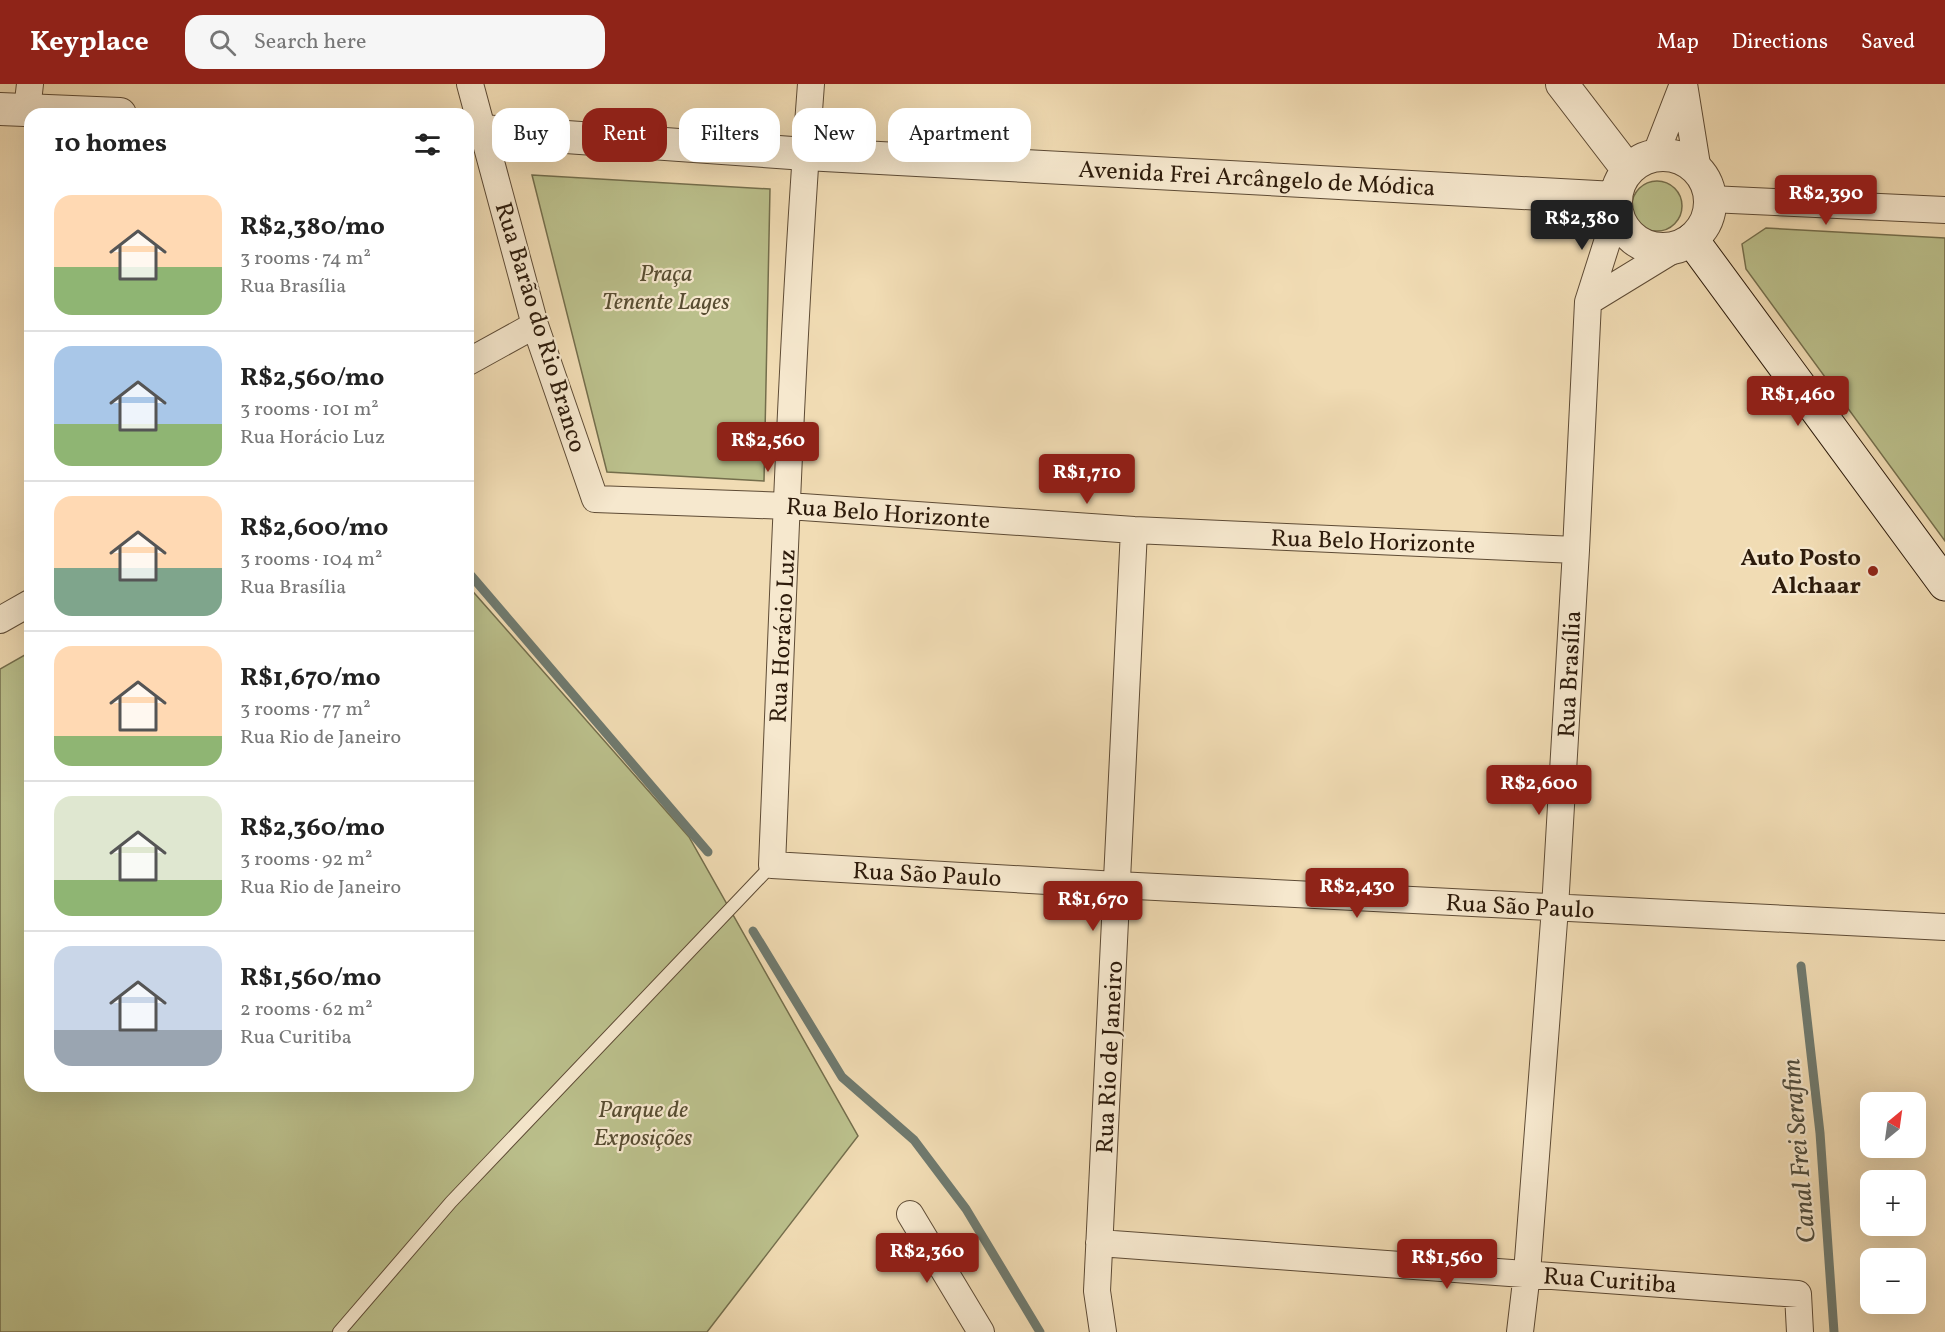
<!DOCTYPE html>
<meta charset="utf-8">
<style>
body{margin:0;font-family:Vollkorn,serif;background:#f6f6f6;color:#222;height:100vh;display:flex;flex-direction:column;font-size:22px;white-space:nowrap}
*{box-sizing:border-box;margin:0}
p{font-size:20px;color:#767676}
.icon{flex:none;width:33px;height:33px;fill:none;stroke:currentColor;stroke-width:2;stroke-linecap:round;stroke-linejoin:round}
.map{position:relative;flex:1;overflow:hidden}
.panel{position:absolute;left:24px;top:24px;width:450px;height:984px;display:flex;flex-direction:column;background:#fff;border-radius:18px;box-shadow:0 6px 24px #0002}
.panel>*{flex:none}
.hud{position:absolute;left:492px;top:24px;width:570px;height:54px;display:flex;gap:12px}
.needle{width:39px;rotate:29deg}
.tools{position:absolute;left:1860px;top:1008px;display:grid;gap:12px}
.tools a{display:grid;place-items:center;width:66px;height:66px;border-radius:12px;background:#fff;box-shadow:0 6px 24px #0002;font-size:30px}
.price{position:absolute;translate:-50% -51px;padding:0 14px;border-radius:6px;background:#8f2418;color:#fff;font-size:20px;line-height:39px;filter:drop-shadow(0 2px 3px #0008)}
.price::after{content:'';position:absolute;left:50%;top:36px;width:18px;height:14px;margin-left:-9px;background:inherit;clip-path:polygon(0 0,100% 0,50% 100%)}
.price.current{background:#222;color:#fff}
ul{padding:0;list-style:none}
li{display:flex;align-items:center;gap:18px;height:150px;padding:0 30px}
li+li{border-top:2px solid #e0e0e0}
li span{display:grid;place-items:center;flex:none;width:168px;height:120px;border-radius:18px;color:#555}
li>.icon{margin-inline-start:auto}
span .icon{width:72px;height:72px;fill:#fffc;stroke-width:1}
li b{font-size:26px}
h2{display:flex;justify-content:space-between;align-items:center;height:72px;padding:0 30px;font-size:26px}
.pill{padding:0 21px;border-radius:18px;background:#fff;box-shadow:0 6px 24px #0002;font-size:21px;line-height:54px}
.pill.current{background:#8f2418;color:#fff}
header{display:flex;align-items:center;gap:36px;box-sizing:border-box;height:84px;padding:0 30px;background:#8f2418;color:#fff}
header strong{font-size:28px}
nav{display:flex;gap:33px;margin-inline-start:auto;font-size:21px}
.search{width:420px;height:54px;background:#f6f6f6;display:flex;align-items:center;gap:15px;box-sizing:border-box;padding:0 21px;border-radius:18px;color:#767676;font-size:22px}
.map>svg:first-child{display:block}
.green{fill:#bbc08c;stroke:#746e4c;stroke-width:1.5}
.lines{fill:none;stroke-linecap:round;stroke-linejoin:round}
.stream{stroke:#6f7a6f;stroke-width:9}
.service-casing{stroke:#5e4b35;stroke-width:14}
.minor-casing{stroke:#5e4b35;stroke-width:28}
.tertiary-casing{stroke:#5e4b35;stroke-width:34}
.secondary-casing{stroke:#2d1b0b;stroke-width:35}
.service{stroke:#f6e8ce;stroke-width:12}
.minor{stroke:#f6e8ce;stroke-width:26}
.tertiary{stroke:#f6e8ce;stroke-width:32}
.secondary{stroke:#f6e8ce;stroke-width:33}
.poi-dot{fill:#8f2418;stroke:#f6e8ce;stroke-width:2}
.labels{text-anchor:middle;stroke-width:4.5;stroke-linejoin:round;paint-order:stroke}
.street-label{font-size:24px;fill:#2d1b0b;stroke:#f6e8ce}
.park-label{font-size:24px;font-style:italic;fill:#584d32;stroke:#f6e8ce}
.poi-label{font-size:24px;font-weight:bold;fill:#2d1b0b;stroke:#f6e8ce;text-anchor:end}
.water-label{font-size:26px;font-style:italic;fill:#4e4b3d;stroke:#f6e8ce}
</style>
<header>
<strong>Keyplace</strong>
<div class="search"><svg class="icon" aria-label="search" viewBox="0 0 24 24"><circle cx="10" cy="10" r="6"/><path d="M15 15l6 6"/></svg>Search here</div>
<nav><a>Map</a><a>Directions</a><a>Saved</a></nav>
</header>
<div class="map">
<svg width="1945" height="1248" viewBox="0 0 1945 1248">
<rect width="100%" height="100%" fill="#f1dcb4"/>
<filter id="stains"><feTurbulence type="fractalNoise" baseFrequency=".00333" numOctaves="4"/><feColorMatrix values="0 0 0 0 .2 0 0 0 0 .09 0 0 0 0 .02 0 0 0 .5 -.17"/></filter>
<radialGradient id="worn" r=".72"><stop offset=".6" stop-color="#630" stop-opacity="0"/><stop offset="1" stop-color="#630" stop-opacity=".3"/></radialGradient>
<path class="green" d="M532 91 770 105 764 397 607 388Z
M1632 122a25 25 0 1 1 50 0a25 25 0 1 1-50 0Z
M1766 144 1945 154V457L1746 185 1742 160Z
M468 502 689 753 858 1052 707 1248H0V585L30 568V1002H468Z"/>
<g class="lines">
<path class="stream" d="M468 488 708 768
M753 847 842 993 914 1056 966 1125 1040 1248
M1801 882 1820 1049 1834 1248"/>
<defs>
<path id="service" d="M339 1248 451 1118 772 781"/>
<path id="minor" d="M470 0 535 241 595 415 788 422 1134 446 1576 466
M811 0C791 260 783 521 772 781L1117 801 1945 843
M1684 0 1698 87
M27 26 30 0
M1655 72 1683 0
M1710 115 1945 126
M1588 218 1678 163
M468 278 535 241
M0 536 30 519
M910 1130 981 1248
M1099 1159 1798 1210 1800 1248
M1103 1248 1097 1207 1134 446
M1520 1248 1527 1189 1555 824 1576 466 1588 218 1616 130"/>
<path id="tertiary" d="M1562 0 1628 86
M0 25 120 30
M468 46 806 70 1615 114
M1616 118a47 47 0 1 1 94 0a47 47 0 1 1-94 0Z"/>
<path id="secondary" d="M1692 156 1945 500"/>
</defs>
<use href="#service" class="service-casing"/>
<use href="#minor" class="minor-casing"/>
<use href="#tertiary" class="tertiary-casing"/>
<use href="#secondary" class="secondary-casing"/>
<use href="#service" class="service"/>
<use href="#minor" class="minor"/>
<use href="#tertiary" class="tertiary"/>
<use href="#secondary" class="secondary"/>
</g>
<circle class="poi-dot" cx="1873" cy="487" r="6"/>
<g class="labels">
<g class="street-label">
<text transform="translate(1257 94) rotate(3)" y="8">Avenida Frei Arcângelo de Módica</text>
<text transform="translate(541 243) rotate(73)" y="8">Rua Barão do Rio Branco</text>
<text transform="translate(888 429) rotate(4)" y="8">Rua Belo Horizonte</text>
<text transform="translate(1373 457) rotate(2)" y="8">Rua Belo Horizonte</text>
<text transform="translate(782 552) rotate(-87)" y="8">Rua Horácio Luz</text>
<text transform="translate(1569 590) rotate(-87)" y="8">Rua Brasília</text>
<text transform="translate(927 790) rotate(3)" y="8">Rua São Paulo</text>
<text transform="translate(1520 822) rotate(3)" y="8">Rua São Paulo</text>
<text transform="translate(1109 973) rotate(-87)" y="8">Rua Rio de Janeiro</text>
<text transform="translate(1610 1196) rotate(4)" y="8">Rua Curitiba</text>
</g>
<g class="park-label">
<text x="666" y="197">Praça<tspan x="666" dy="28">Tenente Lages</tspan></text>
<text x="643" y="1033">Parque de<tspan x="643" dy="28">Exposições</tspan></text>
</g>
<g class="poi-label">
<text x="1861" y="481">Auto Posto<tspan x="1861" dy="28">Alchaar</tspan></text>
</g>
<g class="water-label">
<text transform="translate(1798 1067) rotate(-95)" y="9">Canal Frei Serafim</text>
</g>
</g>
<rect width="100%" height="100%" filter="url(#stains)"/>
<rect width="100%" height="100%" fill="url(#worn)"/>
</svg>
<div class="tools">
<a><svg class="needle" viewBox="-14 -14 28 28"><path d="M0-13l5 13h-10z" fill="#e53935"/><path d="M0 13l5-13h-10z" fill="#767676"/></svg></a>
<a>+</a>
<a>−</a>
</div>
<b class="price" style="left:1826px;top:142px">R$2,390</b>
<b class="price current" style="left:1582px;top:167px">R$2,380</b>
<b class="price" style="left:1798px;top:343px">R$1,460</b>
<b class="price" style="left:768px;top:389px">R$2,560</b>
<b class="price" style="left:1087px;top:421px">R$1,710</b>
<b class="price" style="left:1539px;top:732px">R$2,600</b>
<b class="price" style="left:1357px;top:835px">R$2,430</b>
<b class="price" style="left:1093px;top:848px">R$1,670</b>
<b class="price" style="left:927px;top:1200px">R$2,360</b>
<b class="price" style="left:1447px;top:1206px">R$1,560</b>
<div class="hud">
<a class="pill">Buy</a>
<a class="pill current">Rent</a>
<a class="pill">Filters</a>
<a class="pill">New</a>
<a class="pill">Apartment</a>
</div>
<section class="panel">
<h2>10 homes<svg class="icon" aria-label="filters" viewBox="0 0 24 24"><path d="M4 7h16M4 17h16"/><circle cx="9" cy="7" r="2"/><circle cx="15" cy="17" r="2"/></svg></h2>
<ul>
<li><span style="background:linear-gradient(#ffd9b3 60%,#8fb573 0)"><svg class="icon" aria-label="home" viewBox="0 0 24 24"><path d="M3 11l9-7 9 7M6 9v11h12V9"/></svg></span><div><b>R$2,380/mo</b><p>3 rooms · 74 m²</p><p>Rua Brasília</p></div></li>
<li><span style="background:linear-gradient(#a9c7e8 65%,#8fb573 0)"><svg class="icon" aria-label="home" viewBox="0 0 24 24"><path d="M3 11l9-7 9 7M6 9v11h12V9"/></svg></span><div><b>R$2,560/mo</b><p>3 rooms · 101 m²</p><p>Rua Horácio Luz</p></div></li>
<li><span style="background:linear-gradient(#ffd9b3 60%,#7fa58c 0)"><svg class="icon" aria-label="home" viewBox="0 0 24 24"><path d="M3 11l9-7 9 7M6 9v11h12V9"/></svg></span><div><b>R$2,600/mo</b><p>3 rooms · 104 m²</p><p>Rua Brasília</p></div></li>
<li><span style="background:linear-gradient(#ffd9b3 75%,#8fb573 0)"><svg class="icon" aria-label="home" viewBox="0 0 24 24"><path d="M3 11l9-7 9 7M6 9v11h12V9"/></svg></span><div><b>R$1,670/mo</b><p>3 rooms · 77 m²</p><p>Rua Rio de Janeiro</p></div></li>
<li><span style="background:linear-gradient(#dfe7d0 70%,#8fb573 0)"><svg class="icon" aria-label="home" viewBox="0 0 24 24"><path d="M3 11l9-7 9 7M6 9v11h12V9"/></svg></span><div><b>R$2,360/mo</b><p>3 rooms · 92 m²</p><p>Rua Rio de Janeiro</p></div></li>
<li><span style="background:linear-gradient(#c9d6e8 70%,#9aa5b1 0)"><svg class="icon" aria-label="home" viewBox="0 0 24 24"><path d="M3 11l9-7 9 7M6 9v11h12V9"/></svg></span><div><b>R$1,560/mo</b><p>2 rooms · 62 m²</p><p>Rua Curitiba</p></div></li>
</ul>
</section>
</div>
